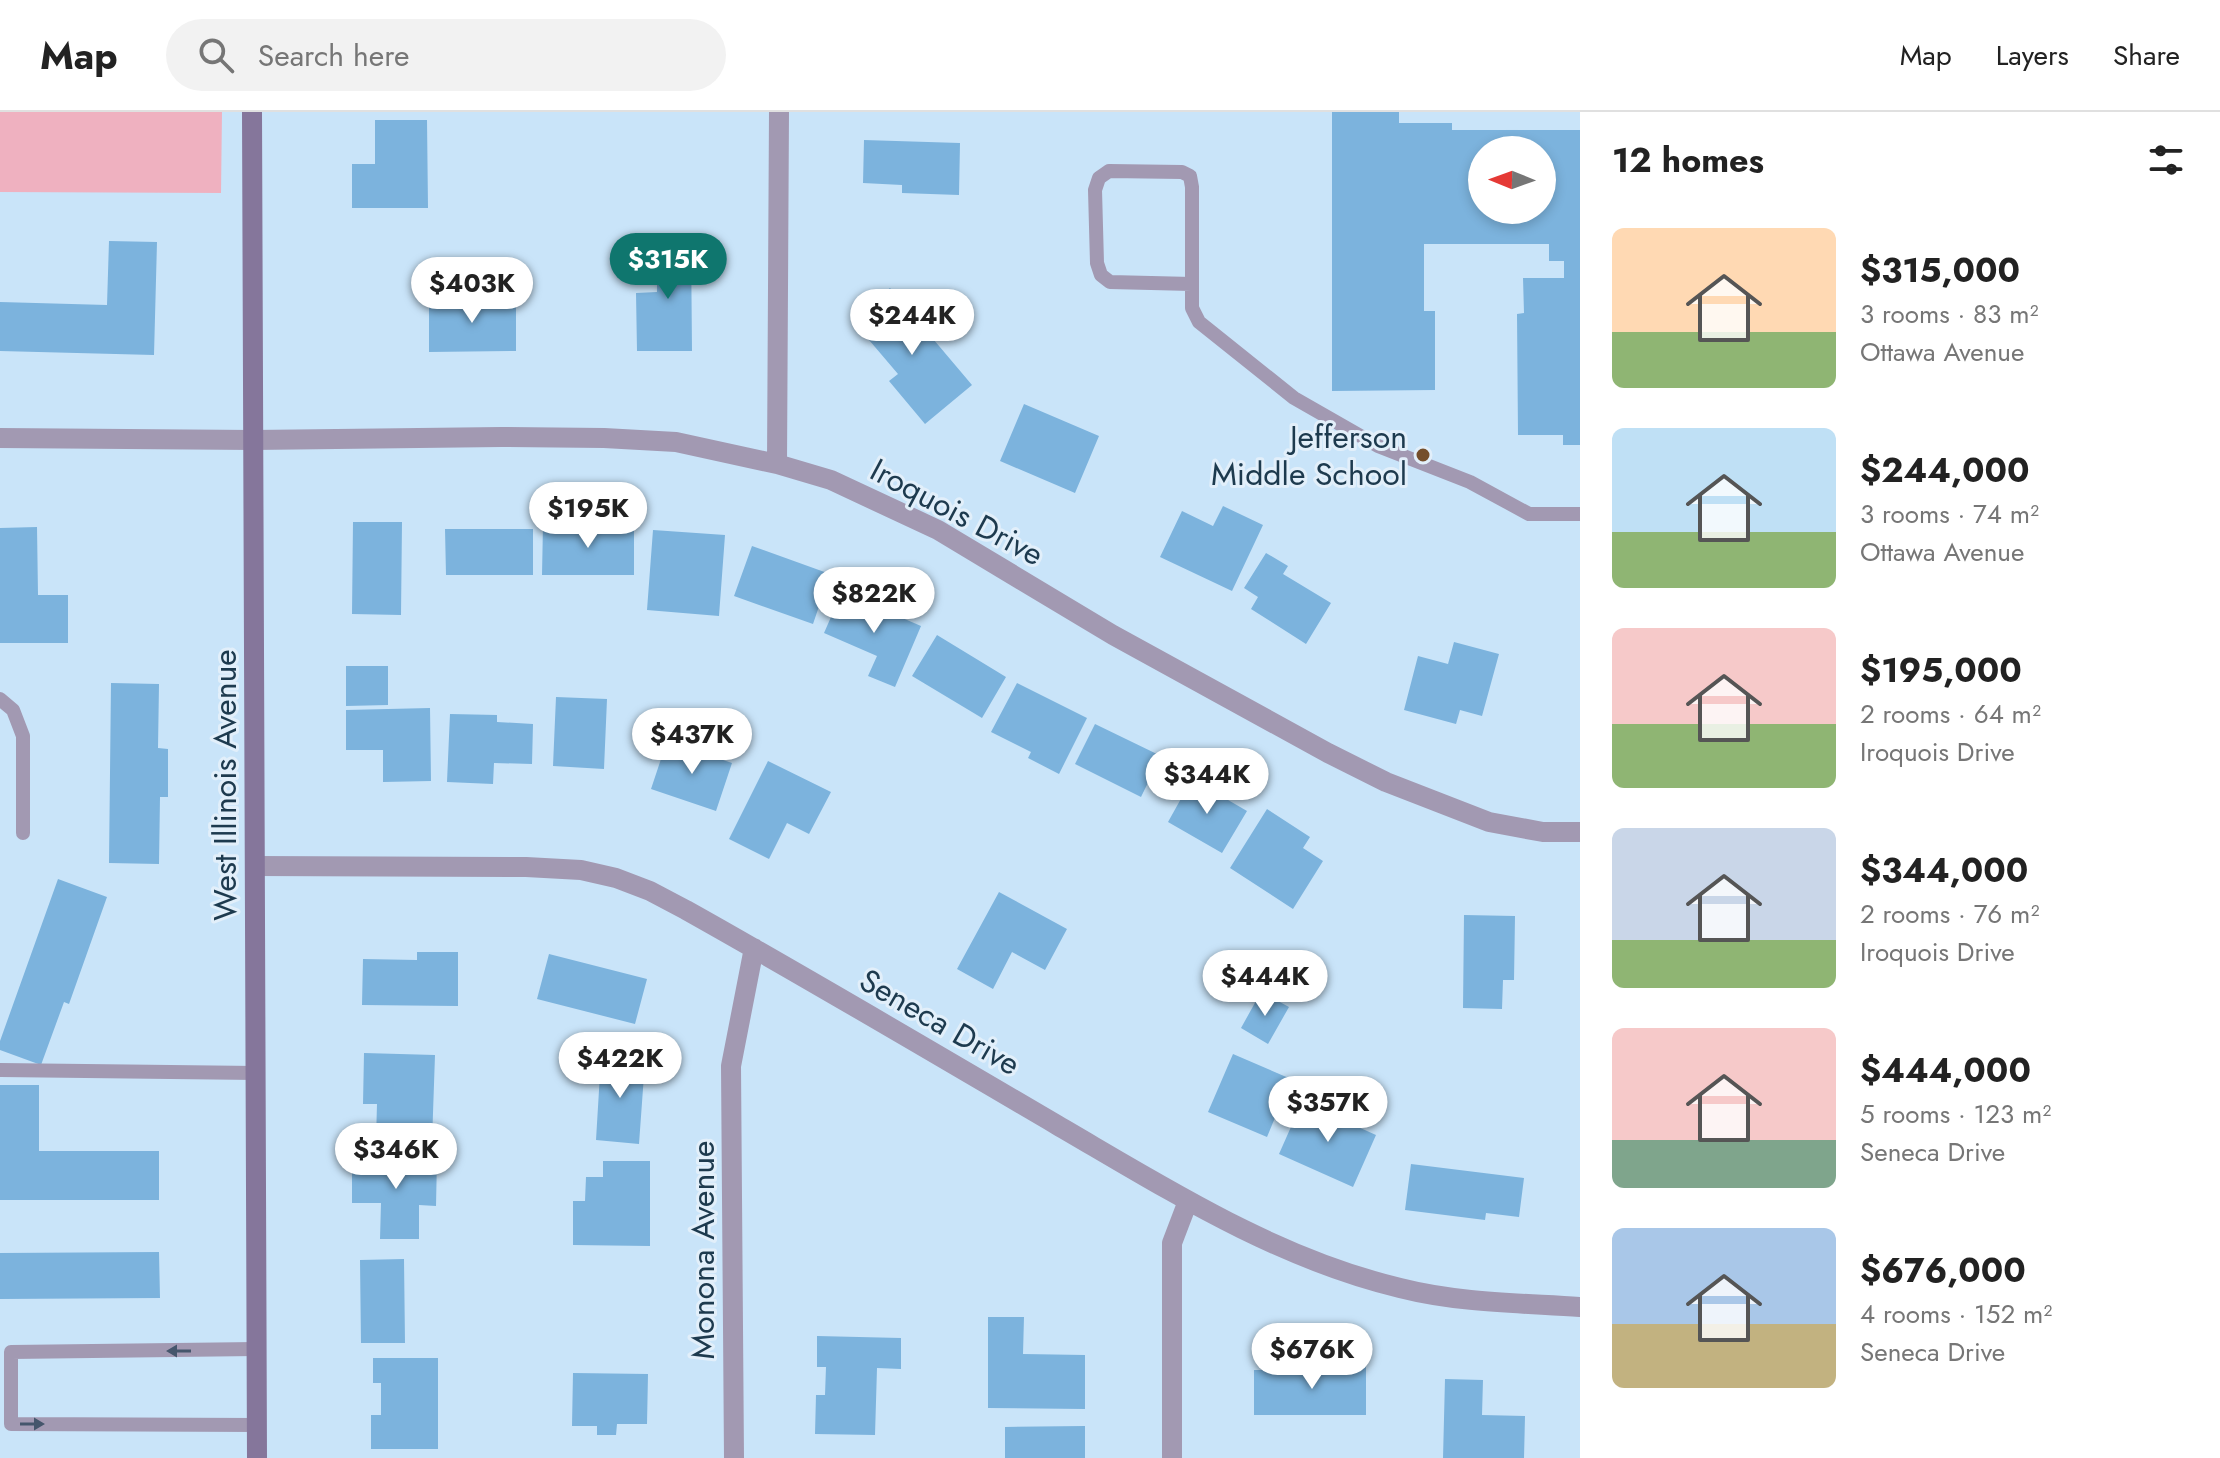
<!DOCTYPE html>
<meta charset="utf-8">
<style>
body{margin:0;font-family:Jost,sans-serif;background:#f2f2f2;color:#222;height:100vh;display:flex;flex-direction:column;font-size:30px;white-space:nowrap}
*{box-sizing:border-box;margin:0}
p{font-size:26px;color:#767676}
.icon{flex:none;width:44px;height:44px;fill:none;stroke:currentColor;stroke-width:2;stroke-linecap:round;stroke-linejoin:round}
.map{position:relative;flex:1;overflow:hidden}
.details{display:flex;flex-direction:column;background:#fff;width:640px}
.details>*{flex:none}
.needle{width:52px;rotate:271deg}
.fabs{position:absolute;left:1468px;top:24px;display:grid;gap:16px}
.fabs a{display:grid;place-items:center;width:88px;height:88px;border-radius:50%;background:#fff;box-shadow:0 4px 12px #0003;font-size:40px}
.price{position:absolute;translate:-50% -68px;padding:0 18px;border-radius:28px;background:#fff;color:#222;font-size:26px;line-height:52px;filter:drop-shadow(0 2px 4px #0008)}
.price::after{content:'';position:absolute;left:50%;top:48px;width:24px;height:18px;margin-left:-12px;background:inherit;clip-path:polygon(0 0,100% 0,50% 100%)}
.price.current{background:#0f766e;color:#fff}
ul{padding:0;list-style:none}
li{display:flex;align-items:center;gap:24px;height:200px;padding:0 32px}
li span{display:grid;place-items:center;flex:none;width:224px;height:160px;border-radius:12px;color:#555}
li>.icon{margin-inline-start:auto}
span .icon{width:96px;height:96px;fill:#fffc;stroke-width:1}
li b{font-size:34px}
h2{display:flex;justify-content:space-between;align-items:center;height:96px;padding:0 32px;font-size:34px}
header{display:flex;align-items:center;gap:48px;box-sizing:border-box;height:112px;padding:0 40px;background:#fff;border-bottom:2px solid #e0e0e0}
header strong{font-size:38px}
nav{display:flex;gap:44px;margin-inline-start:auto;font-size:28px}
.search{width:560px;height:72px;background:#f2f2f2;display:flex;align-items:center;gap:20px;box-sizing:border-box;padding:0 28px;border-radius:44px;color:#767676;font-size:30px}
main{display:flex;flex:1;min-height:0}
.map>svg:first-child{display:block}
.green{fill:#efb1c0}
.building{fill:#7cb3dd;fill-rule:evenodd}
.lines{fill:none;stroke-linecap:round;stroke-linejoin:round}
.lane{stroke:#a299b2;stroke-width:14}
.street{stroke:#a299b2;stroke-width:20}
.secondary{stroke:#85769b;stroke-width:20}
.oneway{fill:#45566c}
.poi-dot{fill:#744e2a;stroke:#e2effa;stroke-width:3}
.labels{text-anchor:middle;stroke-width:6;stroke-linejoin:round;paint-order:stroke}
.poi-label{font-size:32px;fill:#1d3a4e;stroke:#e2effa;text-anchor:end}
.street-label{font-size:32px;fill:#1d3a4e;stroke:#e2effa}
</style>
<header>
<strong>Map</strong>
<div class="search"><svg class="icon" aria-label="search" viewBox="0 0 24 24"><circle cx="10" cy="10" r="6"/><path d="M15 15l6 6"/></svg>Search here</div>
<nav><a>Map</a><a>Layers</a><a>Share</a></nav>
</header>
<main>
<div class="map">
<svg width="1580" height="1346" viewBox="0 0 1580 1346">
<rect width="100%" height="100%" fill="#c9e4f9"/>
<path class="green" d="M0 0H222L221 81 0 80Z"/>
<path class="building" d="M1332 0H1399V11H1452V18H1580V333H1563V323H1518L1517 202 1524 201 1523 166H1564V149H1549V132H1424V199H1435V278L1332 279ZM1482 38H1542V98H1482Z
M375 8H427L428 96H352V52H375Z
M864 28 960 31 959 83 902 81V73L863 71Z
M657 127H691L692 239H637L636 181 657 180Z
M109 129 157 130 154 243 0 239V190L107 193Z
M890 176 972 273 925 312 889 269 898 262 852 208Z
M429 187H516V239L429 240Z
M1024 292 1099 324 1075 381 1000 349Z
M1223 394 1263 413 1232 479 1160 445 1182 399 1213 414Z
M353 410H402L401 503 352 502Z
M543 413H634V463H542Z
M37 415 38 483H68V531H0V416Z
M445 417H533V463H446Z
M653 418 725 423 719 504 647 498Z
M752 434 830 462 813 512 734 484Z
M1266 441 1288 454 1283 462 1331 491 1306 532 1251 497 1258 485 1244 476Z
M842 480 921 514 895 575 868 564 877 544 824 521Z
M937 523 1006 565 982 606 912 564Z
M1454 530 1499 542 1482 604 1460 598 1456 612 1404 598 1418 544 1448 552Z
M346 554H388V593L346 594Z
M111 571 159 572 158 636 168 637V685H160L159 752 109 751Z
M1017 571 1087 606 1059 662 1028 646 1031 640 991 620Z
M556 585 607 587 604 657 553 654Z
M430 596 431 669 383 670V638H346V598Z
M450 602 497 603V610L533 612 532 652 494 651 493 672 447 670Z
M1095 612 1161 644 1141 685 1075 652Z
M667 629 732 651 716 699 651 677Z
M768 649 831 680 809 722 787 711 769 747 729 727Z
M1192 667 1247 699 1222 741 1168 710Z
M1267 697 1310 725 1303 736 1323 749 1293 797 1230 756Z
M58 767 107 785 69 892 64 890 41 953 0 938V929Z
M999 780 1067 817 1045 858 1012 840 993 877 957 857Z
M1464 803 1515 804 1514 868H1503L1502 897 1463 896Z
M417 840H458V894L362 893 363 847 417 848Z
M549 842 647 867 635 912 537 887Z
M1261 880 1289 895 1268 932 1241 916Z
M364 941 435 943 432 1030 376 1028 377 992H363Z
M1233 942 1291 967 1267 1025 1208 1000Z
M601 945 645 949 639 1032 596 1028Z
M0 973H39V1039H159V1088H0Z
M1302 990 1376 1023 1353 1075 1279 1042Z
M352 1045 437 1046 436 1094 419 1093V1127H380L381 1091H352Z
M603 1049H650V1134L573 1133V1089H585L586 1065H603Z
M1411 1052 1524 1066 1519 1105 1486 1101 1485 1108 1405 1098Z
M159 1140 160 1186 0 1187V1141Z
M404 1147 405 1231H361L360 1148Z
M988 1205H1024L1023 1242 1085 1243V1297L988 1296Z
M817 1224 901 1226V1257L877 1256 875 1323 815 1322 816 1283H825L826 1255H817Z
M373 1246H438V1337H371V1303H381V1271H373Z
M1325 1249H1366V1303H1254V1258H1325Z
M573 1261 648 1262 647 1312H617L616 1323H597V1314H572Z
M1445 1267 1483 1268 1482 1303 1525 1304 1524 1346H1443Z
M1085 1314V1346H1005V1315Z"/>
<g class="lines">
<path class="lane" d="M1192 172 1110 170 1101 163 1097 151 1095 78 1099 66 1109 59 1182 60 1190 64 1192 75V196L1199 210 1294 286 1378 334 1470 370 1529 402H1580
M0 587 13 598 23 624V721
M0 958 256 961
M257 1237 11 1240V1312L257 1313"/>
<path class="street" d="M0 326 253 328 501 325 604 326 676 330 777 352 831 368 938 418 1113 523 1328 641 1386 670 1489 710 1543 720H1580
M777 352 779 0
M255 754 526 755 581 758 616 766 650 779 686 798C811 868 934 941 1057 1013 1167 1077 1275 1146 1400 1176 1459 1191 1520 1191 1580 1195
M734 1346 731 954 754 836
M1172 1346V1131L1188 1089"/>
<path class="secondary" d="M252 0 257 1346"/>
</g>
<defs><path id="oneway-solid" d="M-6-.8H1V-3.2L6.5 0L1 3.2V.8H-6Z" transform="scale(2)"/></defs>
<g class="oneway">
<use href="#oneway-solid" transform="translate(179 1239) rotate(180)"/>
<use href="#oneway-solid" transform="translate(32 1312)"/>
</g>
<circle class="poi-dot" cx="1423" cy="343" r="8"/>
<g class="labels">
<g class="poi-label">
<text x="1407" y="336">Jefferson<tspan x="1407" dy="37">Middle School</tspan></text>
</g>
<g class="street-label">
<text transform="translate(957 400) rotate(28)" y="11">Iroquois Drive</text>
<text transform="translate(225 673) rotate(-90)" y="11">West Illinois Avenue</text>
<text transform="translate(940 910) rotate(30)" y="11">Seneca Drive</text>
<text transform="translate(703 1138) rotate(-90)" y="11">Monona Avenue</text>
</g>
</g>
</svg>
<div class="fabs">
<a><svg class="needle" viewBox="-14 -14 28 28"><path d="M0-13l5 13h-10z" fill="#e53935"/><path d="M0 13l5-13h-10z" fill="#767676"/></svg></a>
</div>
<b class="price current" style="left:668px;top:189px">$315K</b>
<b class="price" style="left:472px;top:213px">$403K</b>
<b class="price" style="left:912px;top:245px">$244K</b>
<b class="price" style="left:588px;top:438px">$195K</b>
<b class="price" style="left:874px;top:523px">$822K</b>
<b class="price" style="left:692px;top:664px">$437K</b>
<b class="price" style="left:1207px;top:704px">$344K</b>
<b class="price" style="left:1265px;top:906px">$444K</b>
<b class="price" style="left:620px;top:988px">$422K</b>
<b class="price" style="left:1328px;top:1032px">$357K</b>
<b class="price" style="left:396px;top:1079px">$346K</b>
<b class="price" style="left:1312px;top:1279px">$676K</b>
</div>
<section class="details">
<h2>12 homes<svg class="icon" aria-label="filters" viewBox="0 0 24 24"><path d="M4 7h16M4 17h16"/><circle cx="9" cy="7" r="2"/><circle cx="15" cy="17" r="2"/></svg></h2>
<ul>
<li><span style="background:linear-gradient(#ffd9b3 65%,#8fb573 0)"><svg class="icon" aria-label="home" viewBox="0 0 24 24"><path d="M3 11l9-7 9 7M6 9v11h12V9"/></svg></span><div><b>$315,000</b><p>3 rooms · 83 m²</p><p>Ottawa Avenue</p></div></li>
<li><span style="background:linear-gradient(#bfe0f5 65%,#8fb573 0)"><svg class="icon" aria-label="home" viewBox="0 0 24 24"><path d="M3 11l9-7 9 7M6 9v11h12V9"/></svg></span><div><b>$244,000</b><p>3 rooms · 74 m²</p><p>Ottawa Avenue</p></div></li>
<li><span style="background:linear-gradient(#f6c9c9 60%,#8fb573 0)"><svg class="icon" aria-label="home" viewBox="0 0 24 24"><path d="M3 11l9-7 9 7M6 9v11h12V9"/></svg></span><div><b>$195,000</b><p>2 rooms · 64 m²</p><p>Iroquois Drive</p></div></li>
<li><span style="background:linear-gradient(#c9d6e8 70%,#8fb573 0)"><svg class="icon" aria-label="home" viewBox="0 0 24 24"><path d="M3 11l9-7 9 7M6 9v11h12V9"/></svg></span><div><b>$344,000</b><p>2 rooms · 76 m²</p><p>Iroquois Drive</p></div></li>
<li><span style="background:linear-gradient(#f6c9c9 70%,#7fa58c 0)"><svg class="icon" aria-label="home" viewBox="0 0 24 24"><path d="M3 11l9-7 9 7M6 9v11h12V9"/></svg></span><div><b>$444,000</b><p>5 rooms · 123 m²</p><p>Seneca Drive</p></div></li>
<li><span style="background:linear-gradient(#a9c7e8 60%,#c2b280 0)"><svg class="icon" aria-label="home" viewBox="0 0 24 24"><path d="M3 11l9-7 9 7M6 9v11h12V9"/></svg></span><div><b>$676,000</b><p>4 rooms · 152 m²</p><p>Seneca Drive</p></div></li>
</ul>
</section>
</main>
